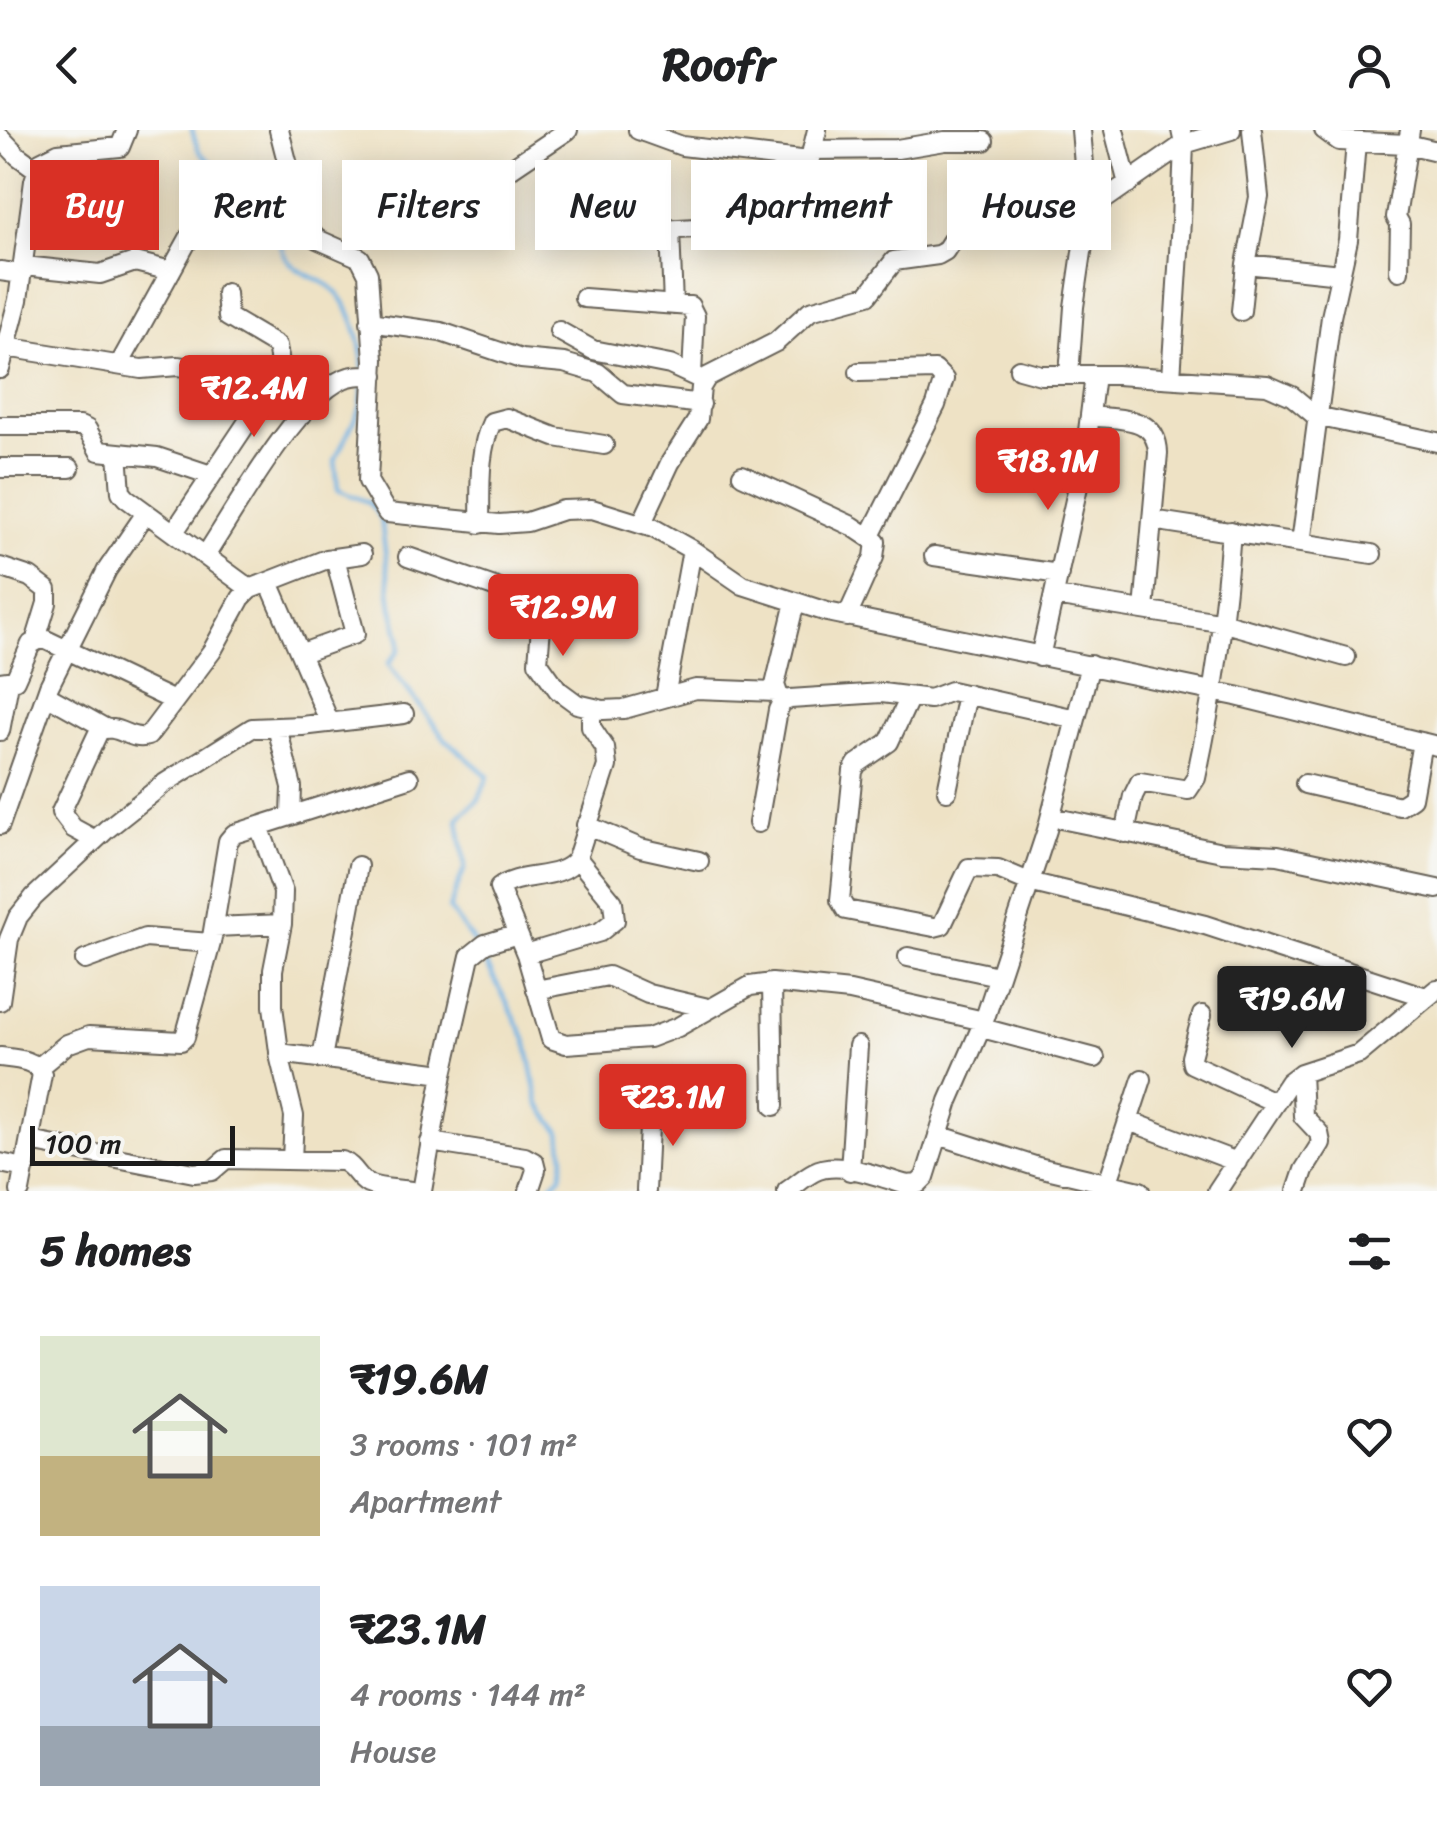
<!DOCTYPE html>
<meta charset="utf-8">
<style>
body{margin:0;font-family:Sriracha,sans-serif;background:#f6f6f6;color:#202124;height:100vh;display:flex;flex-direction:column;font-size:38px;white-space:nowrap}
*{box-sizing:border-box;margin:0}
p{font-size:32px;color:#757577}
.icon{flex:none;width:55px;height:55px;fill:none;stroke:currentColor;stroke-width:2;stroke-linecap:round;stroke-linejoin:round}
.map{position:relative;height:1061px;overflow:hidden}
.sheet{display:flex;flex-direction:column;background:#fff;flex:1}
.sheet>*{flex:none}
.guide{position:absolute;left:30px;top:30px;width:1378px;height:90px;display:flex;gap:20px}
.scale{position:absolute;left:30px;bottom:25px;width:205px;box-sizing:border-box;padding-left:10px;border:5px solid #1c1c1c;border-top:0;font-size:28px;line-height:35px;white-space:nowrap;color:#1c1c1c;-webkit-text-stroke:8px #f6f6f2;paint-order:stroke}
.price{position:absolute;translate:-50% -85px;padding:0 22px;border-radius:10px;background:#d93025;color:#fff;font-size:32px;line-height:65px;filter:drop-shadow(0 2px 5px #0008)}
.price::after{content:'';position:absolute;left:50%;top:60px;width:30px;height:22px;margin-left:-15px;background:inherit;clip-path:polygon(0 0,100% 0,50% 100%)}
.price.selected{background:#222;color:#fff}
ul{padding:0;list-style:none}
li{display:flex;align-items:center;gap:30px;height:250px;padding:0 40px}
li span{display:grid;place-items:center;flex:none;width:280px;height:200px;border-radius:0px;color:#555}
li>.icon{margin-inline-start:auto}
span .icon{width:120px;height:120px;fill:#fffc;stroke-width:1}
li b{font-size:42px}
h2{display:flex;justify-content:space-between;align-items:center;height:120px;padding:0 40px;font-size:42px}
.chip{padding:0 35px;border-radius:0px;background:#fff;box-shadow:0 5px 25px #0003;font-size:35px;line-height:90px}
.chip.selected{background:#d93025;color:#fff}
header{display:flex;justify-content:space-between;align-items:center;height:130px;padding:0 40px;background:#fff;font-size:45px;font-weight:700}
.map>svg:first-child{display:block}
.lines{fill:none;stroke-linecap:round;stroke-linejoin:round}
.stream{stroke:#70b3e5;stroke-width:4}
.street-casing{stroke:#666157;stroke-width:22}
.street{stroke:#fff;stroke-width:18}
</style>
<header><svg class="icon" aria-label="back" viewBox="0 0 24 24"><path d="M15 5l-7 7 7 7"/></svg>Roofr<svg class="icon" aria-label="person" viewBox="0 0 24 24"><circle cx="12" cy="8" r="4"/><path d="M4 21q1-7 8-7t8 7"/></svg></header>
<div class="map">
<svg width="1437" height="1061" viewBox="0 0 1437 1061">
<rect width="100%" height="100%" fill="#f6f6f2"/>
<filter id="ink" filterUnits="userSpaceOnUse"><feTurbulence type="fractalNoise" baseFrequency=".01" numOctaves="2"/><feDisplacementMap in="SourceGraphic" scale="20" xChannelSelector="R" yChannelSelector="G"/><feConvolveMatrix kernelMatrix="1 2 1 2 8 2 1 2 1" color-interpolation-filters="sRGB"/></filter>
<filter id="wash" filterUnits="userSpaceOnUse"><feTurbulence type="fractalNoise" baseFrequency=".0048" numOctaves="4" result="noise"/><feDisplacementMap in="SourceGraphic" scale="40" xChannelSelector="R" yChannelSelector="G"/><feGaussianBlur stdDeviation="2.25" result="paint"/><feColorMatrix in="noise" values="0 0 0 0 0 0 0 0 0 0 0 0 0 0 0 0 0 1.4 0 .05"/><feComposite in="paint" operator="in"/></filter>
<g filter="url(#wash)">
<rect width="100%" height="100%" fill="#eee2c5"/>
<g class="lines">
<path class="stream" d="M192 0C194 6 196 17 200 22 212 37 247 52 264 67 285 87 274 103 284 124 293 142 312 145 328 155 351 170 362 212 363 239
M363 253 361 276 335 330 338 360 368 372 381 388 392 477 400 508 399 520 388 534 445 609 488 646 479 669 458 689 465 737 449 779 475 814
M480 822 526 909 539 974 561 1003 564 1027 561 1046 545 1061"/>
</g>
</g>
<g filter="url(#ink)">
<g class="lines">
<defs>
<path id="street" d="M279 0 303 94 317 109 360 128 368 144 374 230 368 351 387 383 499 394 527 392 563 380 592 379 653 398 692 420 743 455 827 482 1236 566 1437 616
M638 0 682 16 809 31
M1114 0 1128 54
M1324 0 1339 11 1407 14 1437 21
M0 7 18 26 36 39
M812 20 897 19 945 11H984
M448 88 513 37 568 0
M670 100 673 175
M626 102 784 93 799 74 817 0
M1246 134 1340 144
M24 136 100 144 135 132 171 141
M0 141 22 144
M1399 141 1400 94 1396 87 1410 0
M584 168 690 176 695 186 692 244
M1241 181 1246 134 1259 67 1252 0
M370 192 441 202 521 229 564 233 598 243 623 264 701 274
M559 201 593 220 670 235 698 248
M6 217 141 239 178 236 255 248 264 251 302 285
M119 235 204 81
M0 239 18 170 34 51 40 32 58 23 120 17 127 0
M1019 239 1041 245H1117L1267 255 1292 266 1316 286 1437 312
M859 242 935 240 944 249 936 275 870 406
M1069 245 1074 177 1088 81 1081 0
M1171 248 1181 91 1184 14 1181 0
M1090 286C1119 290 1157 285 1158 323L1144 480
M0 296H80L87 299 99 321 157 327 211 345
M118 323 121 362 126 368 250 459
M0 338H70
M742 345 852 396 876 412 874 427 847 487
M1152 390 1372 424
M642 393 670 333 698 289 701 257 707 247 776 212 810 181 868 165 894 131 938 125 945 121 963 93 1088 81 1184 14 1231 0
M480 394C481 361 477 323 492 292L507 288 555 307 604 315
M174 402 271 257 280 233 277 216 228 187 226 163
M1301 413 1331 187 1348 110 1356 12
M205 426C235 381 296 270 343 249 353 244 364 245 374 245
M934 426 1059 444
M408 427 540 473 542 485 538 532 558 560 577 574 603 580 624 579 696 559 776 562
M0 437 30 447 47 460V473L36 509
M269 452 330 593
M1054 466 1225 493 1346 527
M302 523 355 504 335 428
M1040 527 1085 325 1095 245
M0 552 15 550 31 514 42 508 174 571
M46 565 105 598
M665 567 692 420
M910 567 889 612 857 634 853 641 840 770 846 780 934 797 942 795 969 738 998 739 1029 752 1205 795 1426 867
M781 572 775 555 795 472
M591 579V597L605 618 607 636 577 728C561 752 520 741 499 758L526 824 551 909 566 914 649 908 678 897 750 856 772 853 850 861 984 891
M277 597 292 657 291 686
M0 601 9 553
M1305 654 1400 676 1412 668 1422 612
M947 661 967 564
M1051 687 1222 722 1278 725 1437 759
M758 693 778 580 782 572 790 569 882 563 930 569 951 561 1076 589
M0 695 49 556 107 440 146 383
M586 695 640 718 699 731
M259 696 283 762 282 794 273 840V876L280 929 294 986 292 1030
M1125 703 1133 666 1140 652 1188 660 1196 648C1214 565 1225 485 1231 401
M95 710 73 698 61 682 99 601C117 592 130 612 148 606L212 521 241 468 250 459 327 429 362 424
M214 797 282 794
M526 824 600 802 615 790 613 772 577 728
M908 827 998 846
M85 830 145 808 211 813
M772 853 774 976
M536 860 608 846 648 864 708 878
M0 871 9 809 18 787 34 767 107 699 165 653 252 598 302 596 404 584
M1202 885 1191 927 1192 934 1274 972
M982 898 1095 928
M279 923 443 944
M0 927C15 929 35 929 42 944L20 1061
M322 928 358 736
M39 937 67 914 89 906 181 911 185 907 211 813 228 711 234 704 409 648
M1129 991 1237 1032
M938 1005 1038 1037 1140 1061
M30 1011 194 1043 212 1041 226 1029 342 1031C355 1036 357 1048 368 1054 379 1059 398 1059 411 1061
M430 1012 525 1027 534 1032 536 1040 529 1061
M0 1033 25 1038
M850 1041 858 916
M422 1061 443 944 470 826 485 814 518 804
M646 1061 650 975
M787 1061C796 1055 804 1047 814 1042 839 1029 882 1048 907 1055L918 1054 925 1047 949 971 984 891 1047 700 1090 535
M1105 1061 1142 949
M1217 1061 1289 952 1301 943 1359 924 1437 859
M1297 1061 1304 1040 1321 1013 1319 1003 1303 986 1301 943"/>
</defs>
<use href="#street" class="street-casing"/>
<use href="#street" class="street"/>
</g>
</g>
</svg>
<div class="scale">100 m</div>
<b class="price" style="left:254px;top:310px">₹12.4M</b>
<b class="price" style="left:1048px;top:383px">₹18.1M</b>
<b class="price" style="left:563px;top:529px">₹12.9M</b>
<b class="price selected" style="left:1292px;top:921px">₹19.6M</b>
<b class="price" style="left:673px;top:1019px">₹23.1M</b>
<div class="guide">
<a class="chip selected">Buy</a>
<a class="chip">Rent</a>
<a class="chip">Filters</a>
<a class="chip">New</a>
<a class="chip">Apartment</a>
<a class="chip">House</a>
</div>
</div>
<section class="sheet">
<h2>5 homes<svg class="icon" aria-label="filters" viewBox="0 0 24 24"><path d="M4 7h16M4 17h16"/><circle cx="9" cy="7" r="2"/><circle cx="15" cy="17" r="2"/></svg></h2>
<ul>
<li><span style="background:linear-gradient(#dfe7d0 60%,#c2b280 0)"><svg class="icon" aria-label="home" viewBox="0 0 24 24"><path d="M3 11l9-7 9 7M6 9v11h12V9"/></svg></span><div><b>₹19.6M</b><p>3 rooms · 101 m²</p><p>Apartment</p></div><svg class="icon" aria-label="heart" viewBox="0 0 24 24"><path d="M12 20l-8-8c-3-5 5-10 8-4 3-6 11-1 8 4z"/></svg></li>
<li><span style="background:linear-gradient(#c9d6e8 70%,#9aa5b1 0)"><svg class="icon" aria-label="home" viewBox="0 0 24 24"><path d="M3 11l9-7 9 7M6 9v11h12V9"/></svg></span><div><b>₹23.1M</b><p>4 rooms · 144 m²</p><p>House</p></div><svg class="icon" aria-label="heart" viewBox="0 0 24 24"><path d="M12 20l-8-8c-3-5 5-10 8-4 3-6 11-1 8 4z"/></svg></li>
</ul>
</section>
